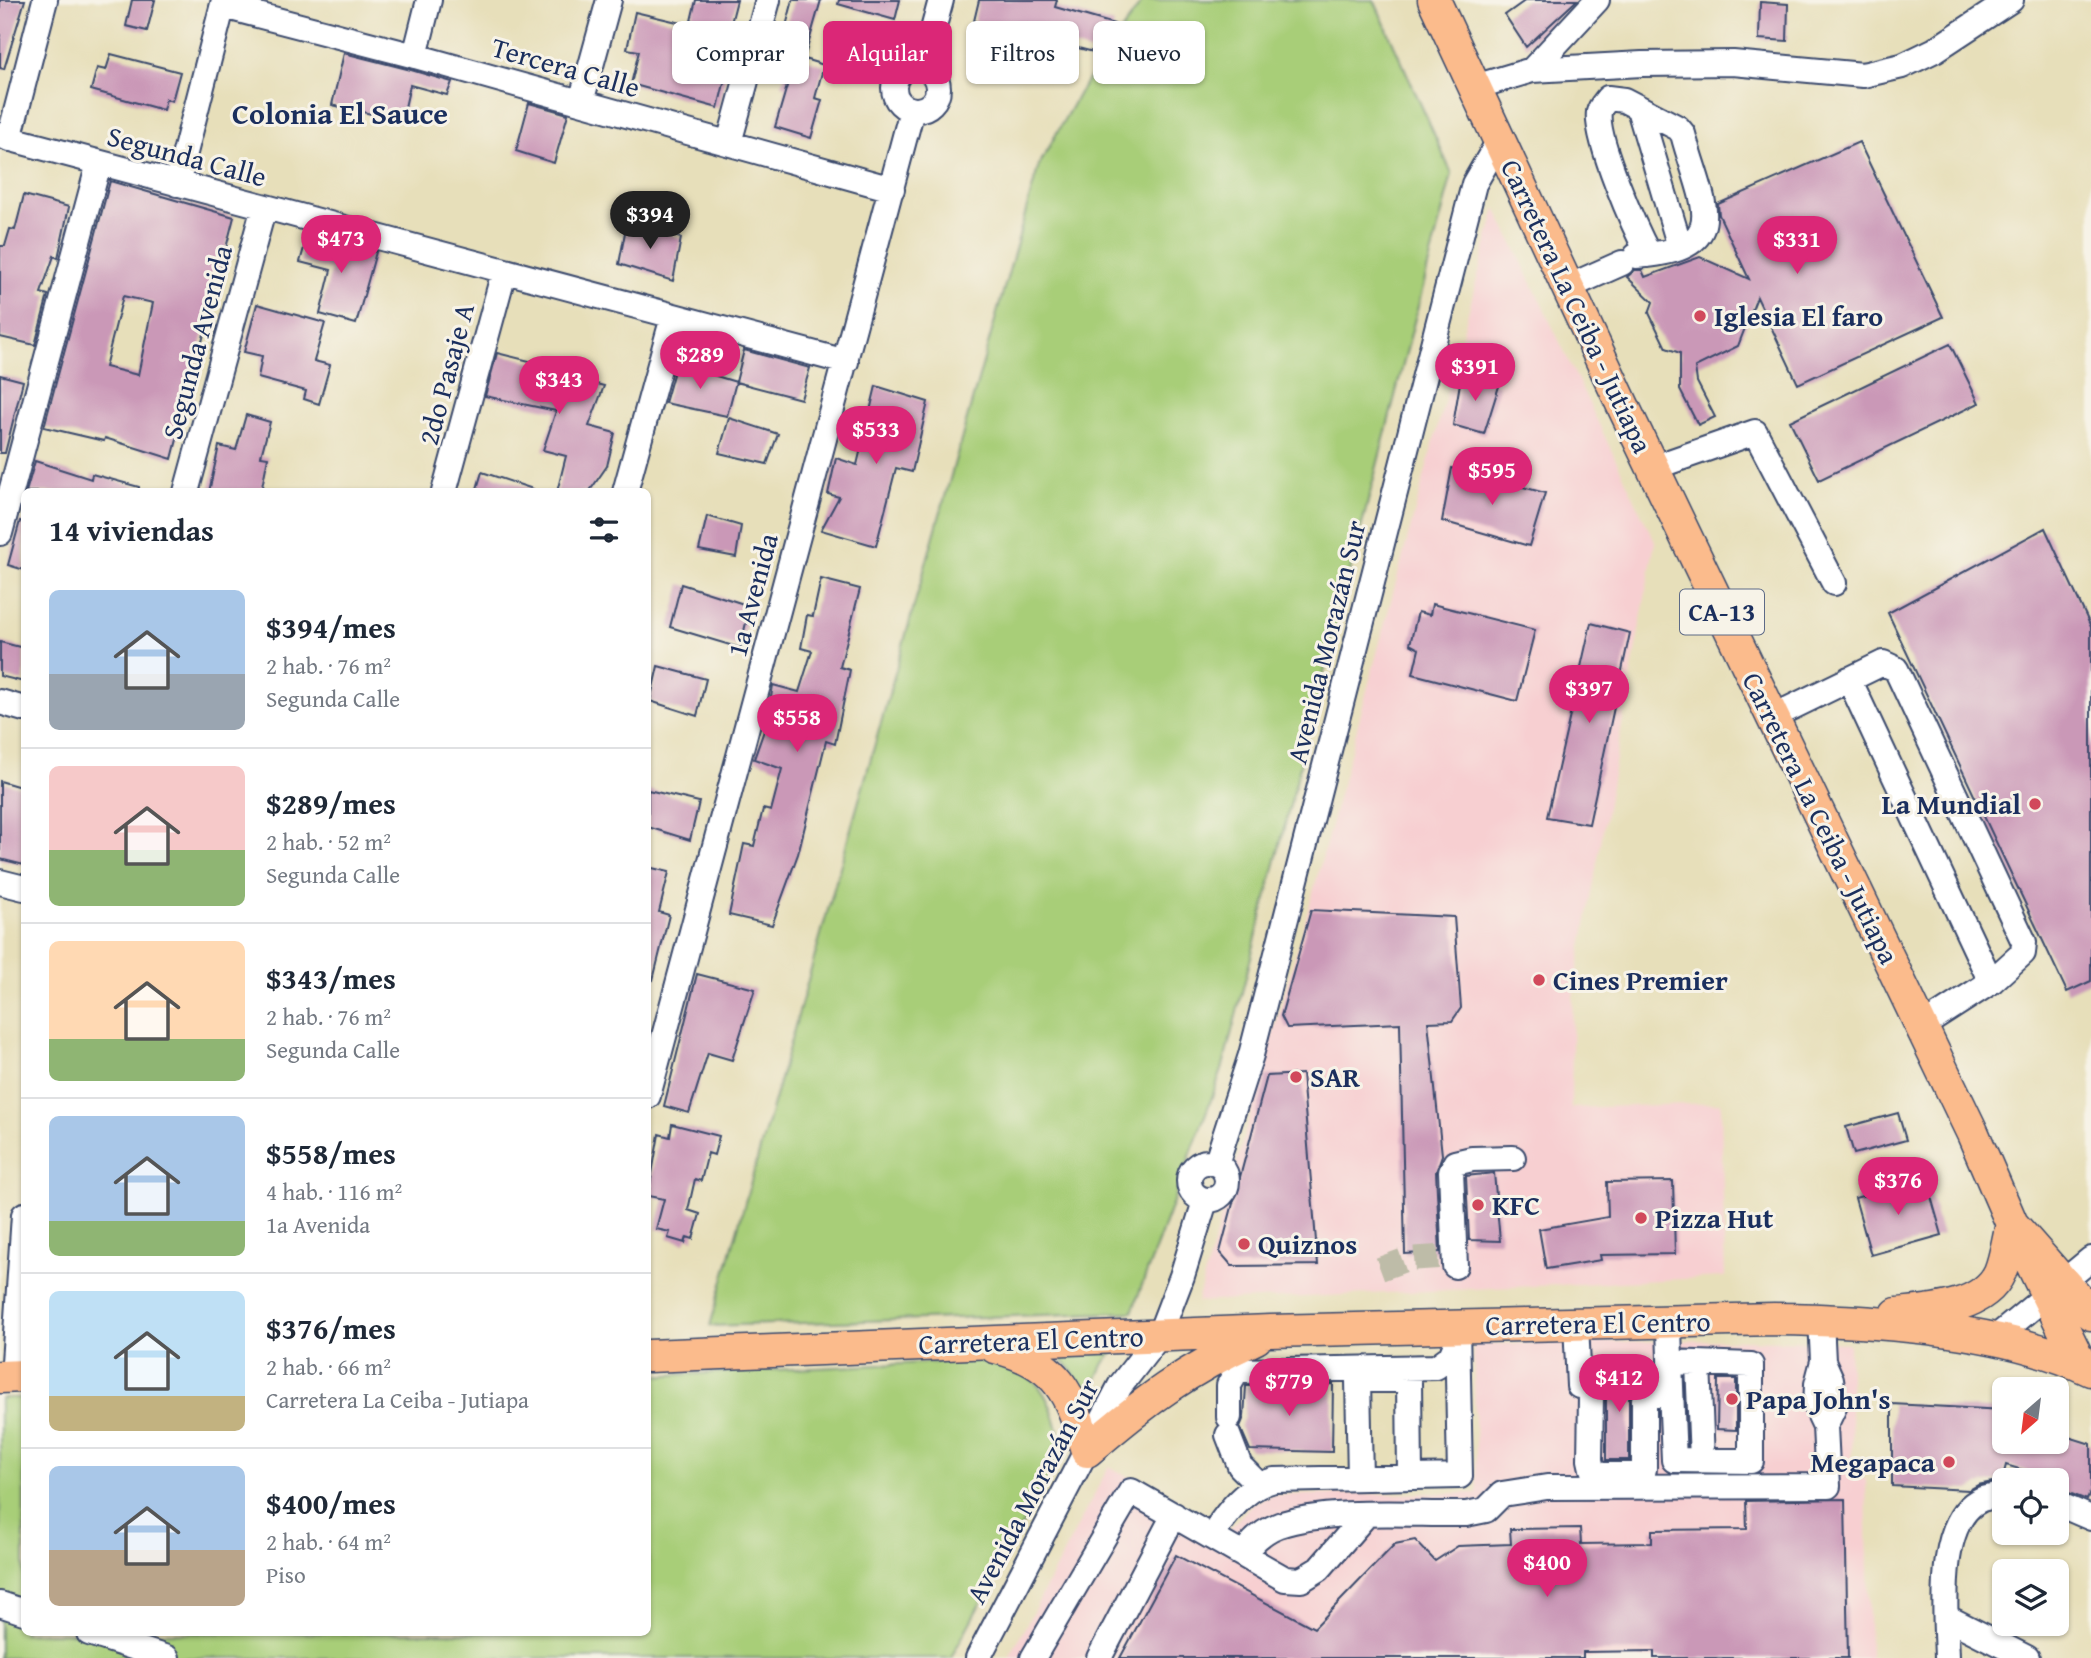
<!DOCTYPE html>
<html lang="es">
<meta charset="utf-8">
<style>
body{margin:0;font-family:"Gentium Book Plus",serif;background:#f2f2f3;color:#1f2937;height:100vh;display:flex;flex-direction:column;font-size:26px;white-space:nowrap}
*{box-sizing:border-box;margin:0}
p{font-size:23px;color:#747a83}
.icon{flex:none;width:38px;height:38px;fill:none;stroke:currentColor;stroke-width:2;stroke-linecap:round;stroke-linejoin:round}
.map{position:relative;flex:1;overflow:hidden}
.details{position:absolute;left:21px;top:488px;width:630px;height:1148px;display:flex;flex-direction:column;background:#fff;border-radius:10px;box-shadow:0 2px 5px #0004}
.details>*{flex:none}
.guide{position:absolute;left:672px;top:21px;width:665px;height:63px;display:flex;gap:14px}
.needle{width:46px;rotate:208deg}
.fabs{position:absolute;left:1992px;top:1377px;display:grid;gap:14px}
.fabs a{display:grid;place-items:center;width:77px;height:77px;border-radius:10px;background:#fff;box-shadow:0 2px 5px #0004;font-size:35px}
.price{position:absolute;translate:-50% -60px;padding:0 16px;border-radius:24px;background:#db2777;color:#fff;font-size:23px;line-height:46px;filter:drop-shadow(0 2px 4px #0008)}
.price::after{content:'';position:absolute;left:50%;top:42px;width:21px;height:16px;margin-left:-10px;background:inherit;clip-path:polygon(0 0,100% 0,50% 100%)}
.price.on{background:#222;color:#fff}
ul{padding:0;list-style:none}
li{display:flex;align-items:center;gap:21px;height:175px;padding:0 28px}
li+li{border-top:2px solid #e0e1e3}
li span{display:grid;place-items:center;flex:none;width:196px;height:140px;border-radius:10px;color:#555}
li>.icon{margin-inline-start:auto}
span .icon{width:84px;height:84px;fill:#fffc;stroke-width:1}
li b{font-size:30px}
h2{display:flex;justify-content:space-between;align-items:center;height:84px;padding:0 28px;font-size:30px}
.tag{padding:0 24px;border-radius:10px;background:#fff;box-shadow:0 2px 5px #0004;font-size:24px;line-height:63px}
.tag.on{background:#db2777;color:#fff}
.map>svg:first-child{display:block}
.built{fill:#f7cfd1}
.green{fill:#a8ce78;stroke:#627e6b;stroke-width:2}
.building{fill:#ca98b7;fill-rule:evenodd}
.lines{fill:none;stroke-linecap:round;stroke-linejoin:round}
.minor-tunnel{stroke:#bebca8;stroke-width:24;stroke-dasharray:24 12;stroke-linecap:butt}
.minor-casing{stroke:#3a496c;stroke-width:28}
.major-casing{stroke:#3a496c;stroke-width:35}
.minor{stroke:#fff;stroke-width:24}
.major{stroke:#fbbb8c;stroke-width:32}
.poi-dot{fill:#d1495b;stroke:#f7f3e8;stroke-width:2.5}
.labels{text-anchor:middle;stroke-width:6;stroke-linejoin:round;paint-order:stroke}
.shield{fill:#f7f3e8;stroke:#5d6a87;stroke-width:2}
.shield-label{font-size:26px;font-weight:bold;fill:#1b2f5e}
.street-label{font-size:28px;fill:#1b2f5e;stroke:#f7f3e8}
.poi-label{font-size:28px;font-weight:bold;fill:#1b2f5e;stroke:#f7f3e8;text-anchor:start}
.neighbourhood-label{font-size:30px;font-weight:bold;fill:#1b2f5e;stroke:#f7f3e8}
</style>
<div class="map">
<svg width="2091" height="1658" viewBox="0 0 2091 1658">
<rect width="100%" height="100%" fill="#f7f3e8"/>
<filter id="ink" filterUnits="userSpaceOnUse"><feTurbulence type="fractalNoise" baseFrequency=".0143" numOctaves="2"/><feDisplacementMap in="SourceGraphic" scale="14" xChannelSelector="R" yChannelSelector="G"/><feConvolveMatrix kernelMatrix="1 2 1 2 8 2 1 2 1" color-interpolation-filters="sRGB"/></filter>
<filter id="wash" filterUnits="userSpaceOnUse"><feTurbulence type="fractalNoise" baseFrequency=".00686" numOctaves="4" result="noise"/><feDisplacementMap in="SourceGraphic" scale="28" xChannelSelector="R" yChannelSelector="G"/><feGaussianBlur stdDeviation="1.57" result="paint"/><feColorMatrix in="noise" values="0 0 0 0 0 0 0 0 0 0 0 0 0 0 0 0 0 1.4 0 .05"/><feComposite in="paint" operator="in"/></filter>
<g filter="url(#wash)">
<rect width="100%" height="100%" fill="#e7dfba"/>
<path class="built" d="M1496 208 1655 542 1573 997 1571 1108 1721 1103 1725 1277 1197 1302 1311 900Z
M1742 1340 1849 1343 1853 1479H1866L1870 1658H1009L1109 1466 1226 1532 1253 1503 1273 1495 1477 1493 1473 1344Z"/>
<path class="green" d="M1143 0H1374L1452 174 1222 1070 1132 1312 710 1326 1039 165 1079 93Z
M1114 1351 1104 1363 1088 1398 1071 1369 1053 1352Z
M984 1360C1040 1368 1054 1400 1062 1451L951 1658H0V1398H24V1633H648V1376Z"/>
<g id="blocks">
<path class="building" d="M0 0H25L4 69 0 68Z
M132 0H155L147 31 126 26Z
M696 0H737L730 27 706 21 696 59 728 67 718 108 631 84 639 51 627 49 635 12 690 25Z
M793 0H821L804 59 824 65 815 98 822 100 811 138 775 127 787 86 782 85 793 45 782 41Z
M839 0H900L895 20 838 4Z
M979 0H1057L1055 7 1114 24 1105 55 974 21Z
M1526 0H1577L1526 47 1505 15Z
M1760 2 1788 4 1787 41 1759 39Z
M344 53 411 70 452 82 447 95 410 85 402 121 332 105Z
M111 54 180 72 172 101 166 99 163 110 91 90 97 68 106 70Z
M529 103 568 114 554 163 516 151Z
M1859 142 1943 317 1798 384 1757 297 1738 346 1695 367 1697 382 1715 417 1698 425 1680 390V353L1666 348 1649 313 1653 302 1627 277 1635 270H1642L1645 277 1700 257 1749 279 1719 215 1718 204Z
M110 181 234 217 172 459 105 438 104 441 44 427ZM123 296 153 303 138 375 105 367Z
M24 195 69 207 58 258 54 256 41 293 48 295 35 345 0 337V246H5L10 229 15 230Z
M627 222 681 238 673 281 619 264Z
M308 234 376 252 356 324 320 314 331 270 300 262Z
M257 304 325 323 314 361 330 365 319 404 304 399 306 391 258 378 262 356 244 352Z
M1950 344 1979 403 1819 480 1790 421Z
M744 350 810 368 801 399 736 382Z
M497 353 558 368 557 374 604 386 589 426 615 433 607 466 589 492H557L566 456 543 450 556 411 485 396Z
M676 364 736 382 727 416 665 403Z
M1462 371 1499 386 1484 434 1453 425Z
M0 375 23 381 5 453H0Z
M876 386 928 402 912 472 896 468 876 546 821 530 839 497 828 494 836 458 857 465Z
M246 415 270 422 261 456 268 457 261 492H209L219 446 236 450Z
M729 418 778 434 767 464 719 453Z
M35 461 91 479 92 474 139 487V492H26Z
M1452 468 1545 493 1529 546 1442 521Z
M482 472 533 489V492H476Z
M707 516 741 526 736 557 699 550Z
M20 521 24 522V570L8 565Z
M2045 528 2091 627V981L2067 992 1888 613Z
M821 579 860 589 840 667 850 670 835 744 826 741 798 854 772 925 729 915 744 844 754 846 763 809 771 811 782 769 754 759 767 722 773 685 799 692 812 651 801 648 807 615 813 616Z
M681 584 750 606 740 648 670 627Z
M1432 604 1535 630 1517 701 1413 674 1419 649 1410 644 1418 612 1430 615Z
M1591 623 1630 633 1589 824 1547 817Z
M0 642 24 648V682L0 676Z
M658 666 706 679 697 716 650 701Z
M0 781 24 788V865L0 859Z
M648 790 699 802 690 840 648 827Z
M648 867 669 872 659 912 669 915 653 980 648 979Z
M1311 910 1454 917 1461 1008 1452 1021 1428 1022 1442 1155 1436 1172 1440 1252 1405 1254 1400 1023 1287 1028 1281 1016Z
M697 974 755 989 732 1060 708 1053 689 1113 664 1106Z
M1302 1074 1318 1265 1232 1266 1220 1252 1267 1076Z
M1898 1113 1906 1140 1854 1154 1846 1127Z
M672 1124 719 1136 714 1155 708 1153 701 1181 695 1179 688 1210 700 1214 693 1239 687 1237 685 1243 668 1238 670 1232 656 1229 664 1199 648 1196 659 1134 670 1137Z
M1494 1173 1500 1241 1469 1240 1466 1176Z
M1926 1179 1942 1235 1871 1255 1855 1198Z
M1673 1181 1675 1254 1600 1255 1601 1260 1546 1269 1539 1229 1608 1217 1607 1182Z
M1642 1373 1641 1383 1633 1390 1629 1399V1460H1606V1374Z
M1718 1379H1736V1430L1717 1429Z
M1333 1384 1332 1452 1250 1450 1240 1427 1244 1417 1246 1386Z
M1892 1404 2004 1410V1442H2056V1433L2091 1444V1490L2087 1500 2056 1488V1480L2006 1465 2002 1480 1978 1485 1969 1490 1892 1486Z
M1845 1499 1848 1658H1654V1651L1583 1652V1658H1120L1176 1555 1314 1628 1395 1544 1415 1540 1435 1561 1458 1546 1511 1544 1510 1529 1580 1528 1581 1544 1652 1543V1530L1747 1529 1746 1501Z"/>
</g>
</g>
<g filter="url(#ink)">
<use href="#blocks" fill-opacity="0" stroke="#3a496c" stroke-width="2"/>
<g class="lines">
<path class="minor-tunnel" d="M1380 1269 1407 1259 1455 1256"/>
<defs>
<path id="minor" d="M223 6 415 56 892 189
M415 56 429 0
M894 88a22 22 0 1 1 44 0a22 22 0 1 1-44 0Z
M923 67 941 0
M1532 70 1597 0
M1475 87 1532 70 1642 64 1733 63 1863 75 1902 66 1935 50 2011 0
M581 102 609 0
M1639 109 1680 247
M0 136 846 362
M9 139 45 0
M729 143 768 0
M177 184 224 0
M1636 256C1737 249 1701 203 1683 134L1678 128 1624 100 1608 98C1605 102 1600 107 1599 112 1595 139 1635 229 1649 255
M1568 287 1622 263
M1652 468 1755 432 1834 583
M186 492 264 207
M444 492 504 272
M625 492 673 317
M0 533 99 163
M1849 679 1991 982 1921 1027
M0 702 24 709
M1772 717 1883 663 1896 669 2024 942 2023 953 1991 982
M0 882 24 888
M648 1096 912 110
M1189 1181a19 19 0 1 1 38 0a19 19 0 1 1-38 0Z
M1216 1164 1251 1055 1474 184 1500 139
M1455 1266 1451 1171 1455 1163 1472 1159 1513 1158
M1821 1319 1823 1361 1831 1379 1835 1405 1825 1426
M1669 1323C1670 1368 1672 1414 1674 1460L1751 1461V1365L1670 1362
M1576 1324 1579 1386
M1994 1339 2091 1259
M1698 1363 1702 1460
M1579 1370 1591 1396 1590 1460 1592 1469 1600 1475H1638L1644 1469V1400L1649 1395 1671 1394
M13 1377 24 1215
M1229 1417V1385L1237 1371 1436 1367 1451 1356 1457 1342
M1228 1435 1240 1466 1259 1485
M1360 1478 1358 1380H1409L1410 1477
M2056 1503 2091 1518
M1221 1522C1235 1503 1250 1486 1274 1480L1460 1476 1457 1325
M1243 1555C1252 1541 1263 1531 1279 1525 1330 1508 1412 1515 1466 1514L1486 1510 1502 1494 1547 1487 1828 1486 1825 1426 1816 1407 1817 1384 1823 1361
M0 1604 24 1612
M1946 1617 2027 1658
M89 1633 167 1658
M978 1658 1120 1386 1159 1336 1182 1276 1205 1201
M1033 1658 1131 1491 1285 1579 1301 1580 1319 1569 1365 1516
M1099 1658 1174 1515
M1947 1658C1946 1617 1935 1519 1982 1499 1989 1497 1997 1496 2004 1495"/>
<path id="major" d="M1434 0 1623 406 1973 1134 2012 1224 2091 1314
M2030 1260 2081 1365
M1897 1314C1930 1311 1984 1308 2000 1272 2006 1257 2008 1239 2012 1224
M995 1347C1058 1362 1071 1393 1087 1451 1145 1401 1186 1370 1256 1338
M648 1356 1270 1331 1774 1319C1870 1320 2005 1328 2091 1370
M0 1377 24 1376"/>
</defs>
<use href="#minor" class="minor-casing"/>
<use href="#major" class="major-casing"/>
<use href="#minor" class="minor"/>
<use href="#major" class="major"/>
</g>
</g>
<g class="poi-dot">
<circle cx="1700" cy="316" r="7"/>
<circle cx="2035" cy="804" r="7"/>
<circle cx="1539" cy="980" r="7"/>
<circle cx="1296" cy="1077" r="7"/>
<circle cx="1478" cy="1205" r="7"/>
<circle cx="1641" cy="1218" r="7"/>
<circle cx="1244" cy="1244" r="7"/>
<circle cx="1732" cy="1399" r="7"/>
<circle cx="1949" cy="1462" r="7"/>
</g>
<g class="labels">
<rect class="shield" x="1680" y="589.5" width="84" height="45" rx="5"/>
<g class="shield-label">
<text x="1722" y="621">CA-13</text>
</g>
<g class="street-label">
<text transform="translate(566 67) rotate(16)" y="10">Tercera Calle</text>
<text transform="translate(187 156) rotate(15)" y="10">Segunda Calle</text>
<text transform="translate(1577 306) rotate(65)" y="10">Carretera La Ceiba - Jutiapa</text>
<text transform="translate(197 342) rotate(-75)" y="10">Segunda Avenida</text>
<text transform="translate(446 374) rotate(-75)" y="10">2do Pasaje A</text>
<text transform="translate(752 595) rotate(-75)" y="10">1a Avenida</text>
<text transform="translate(1326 642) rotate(-76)" y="10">Avenida Morazán Sur</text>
<text transform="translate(1821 818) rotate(64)" y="10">Carretera La Ceiba - Jutiapa</text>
<text transform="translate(1598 1323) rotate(-1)" y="10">Carretera El Centro</text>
<text transform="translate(1031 1340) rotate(-2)" y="10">Carretera El Centro</text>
<text transform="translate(1032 1491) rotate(-62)" y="10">Avenida Morazán Sur</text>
</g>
<g class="poi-label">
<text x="1714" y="326">Iglesia El faro</text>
<text x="2021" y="814" text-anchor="end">La Mundial</text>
<text x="1553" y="990">Cines Premier</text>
<text x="1310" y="1087">SAR</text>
<text x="1492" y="1215">KFC</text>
<text x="1655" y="1228">Pizza Hut</text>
<text x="1258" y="1254">Quiznos</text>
<text x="1746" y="1409">Papa John's</text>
<text x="1935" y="1472" text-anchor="end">Megapaca</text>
</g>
<g class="neighbourhood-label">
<text x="340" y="124">Colonia El Sauce</text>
</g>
</g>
</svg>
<div class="fabs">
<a><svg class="needle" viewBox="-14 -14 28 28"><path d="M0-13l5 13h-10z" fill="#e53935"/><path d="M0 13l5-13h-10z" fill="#747a83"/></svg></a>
<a><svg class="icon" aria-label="locate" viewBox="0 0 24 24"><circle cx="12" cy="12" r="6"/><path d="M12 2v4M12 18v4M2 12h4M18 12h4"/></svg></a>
<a><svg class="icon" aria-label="layers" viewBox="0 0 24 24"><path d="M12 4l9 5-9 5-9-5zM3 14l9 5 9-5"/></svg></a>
</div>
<b class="price on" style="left:650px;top:251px">$394</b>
<b class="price" style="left:341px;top:275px">$473</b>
<b class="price" style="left:1797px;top:276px">$331</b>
<b class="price" style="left:700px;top:391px">$289</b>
<b class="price" style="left:1475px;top:403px">$391</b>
<b class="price" style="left:559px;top:416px">$343</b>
<b class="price" style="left:876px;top:466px">$533</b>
<b class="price" style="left:1492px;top:507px">$595</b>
<b class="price" style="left:1589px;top:725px">$397</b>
<b class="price" style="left:797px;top:754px">$558</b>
<b class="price" style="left:1898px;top:1217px">$376</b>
<b class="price" style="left:1619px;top:1414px">$412</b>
<b class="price" style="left:1289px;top:1418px">$779</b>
<b class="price" style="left:1547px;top:1599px">$400</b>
<div class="guide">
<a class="tag">Comprar</a>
<a class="tag on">Alquilar</a>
<a class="tag">Filtros</a>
<a class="tag">Nuevo</a>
</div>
<section class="details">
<h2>14 viviendas<svg class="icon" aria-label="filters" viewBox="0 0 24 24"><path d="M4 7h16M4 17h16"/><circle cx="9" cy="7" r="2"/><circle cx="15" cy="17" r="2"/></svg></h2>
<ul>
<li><span style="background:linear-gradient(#a9c7e8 60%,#9aa5b1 0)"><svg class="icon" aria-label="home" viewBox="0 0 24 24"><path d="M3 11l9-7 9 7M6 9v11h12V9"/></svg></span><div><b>$394/mes</b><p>2 hab. · 76 m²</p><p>Segunda Calle</p></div></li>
<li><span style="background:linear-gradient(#f6c9c9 60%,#8fb573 0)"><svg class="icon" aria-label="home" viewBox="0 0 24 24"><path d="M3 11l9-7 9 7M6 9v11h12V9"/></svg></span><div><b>$289/mes</b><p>2 hab. · 52 m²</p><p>Segunda Calle</p></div></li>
<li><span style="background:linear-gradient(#ffd9b3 70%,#8fb573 0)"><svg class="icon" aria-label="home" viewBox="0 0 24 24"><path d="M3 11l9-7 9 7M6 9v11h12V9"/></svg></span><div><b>$343/mes</b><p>2 hab. · 76 m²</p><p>Segunda Calle</p></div></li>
<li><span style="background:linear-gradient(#a9c7e8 75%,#8fb573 0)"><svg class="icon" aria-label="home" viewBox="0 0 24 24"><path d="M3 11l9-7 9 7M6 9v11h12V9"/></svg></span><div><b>$558/mes</b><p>4 hab. · 116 m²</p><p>1a Avenida</p></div></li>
<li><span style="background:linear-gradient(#bfe0f5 75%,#c2b280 0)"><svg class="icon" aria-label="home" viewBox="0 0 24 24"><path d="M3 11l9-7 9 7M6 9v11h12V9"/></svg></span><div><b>$376/mes</b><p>2 hab. · 66 m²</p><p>Carretera La Ceiba - Jutiapa</p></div></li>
<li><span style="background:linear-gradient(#a9c7e8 60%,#b9a48a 0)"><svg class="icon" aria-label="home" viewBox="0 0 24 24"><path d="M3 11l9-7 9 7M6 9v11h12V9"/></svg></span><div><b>$400/mes</b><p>2 hab. · 64 m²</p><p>Piso</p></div></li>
</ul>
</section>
</div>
